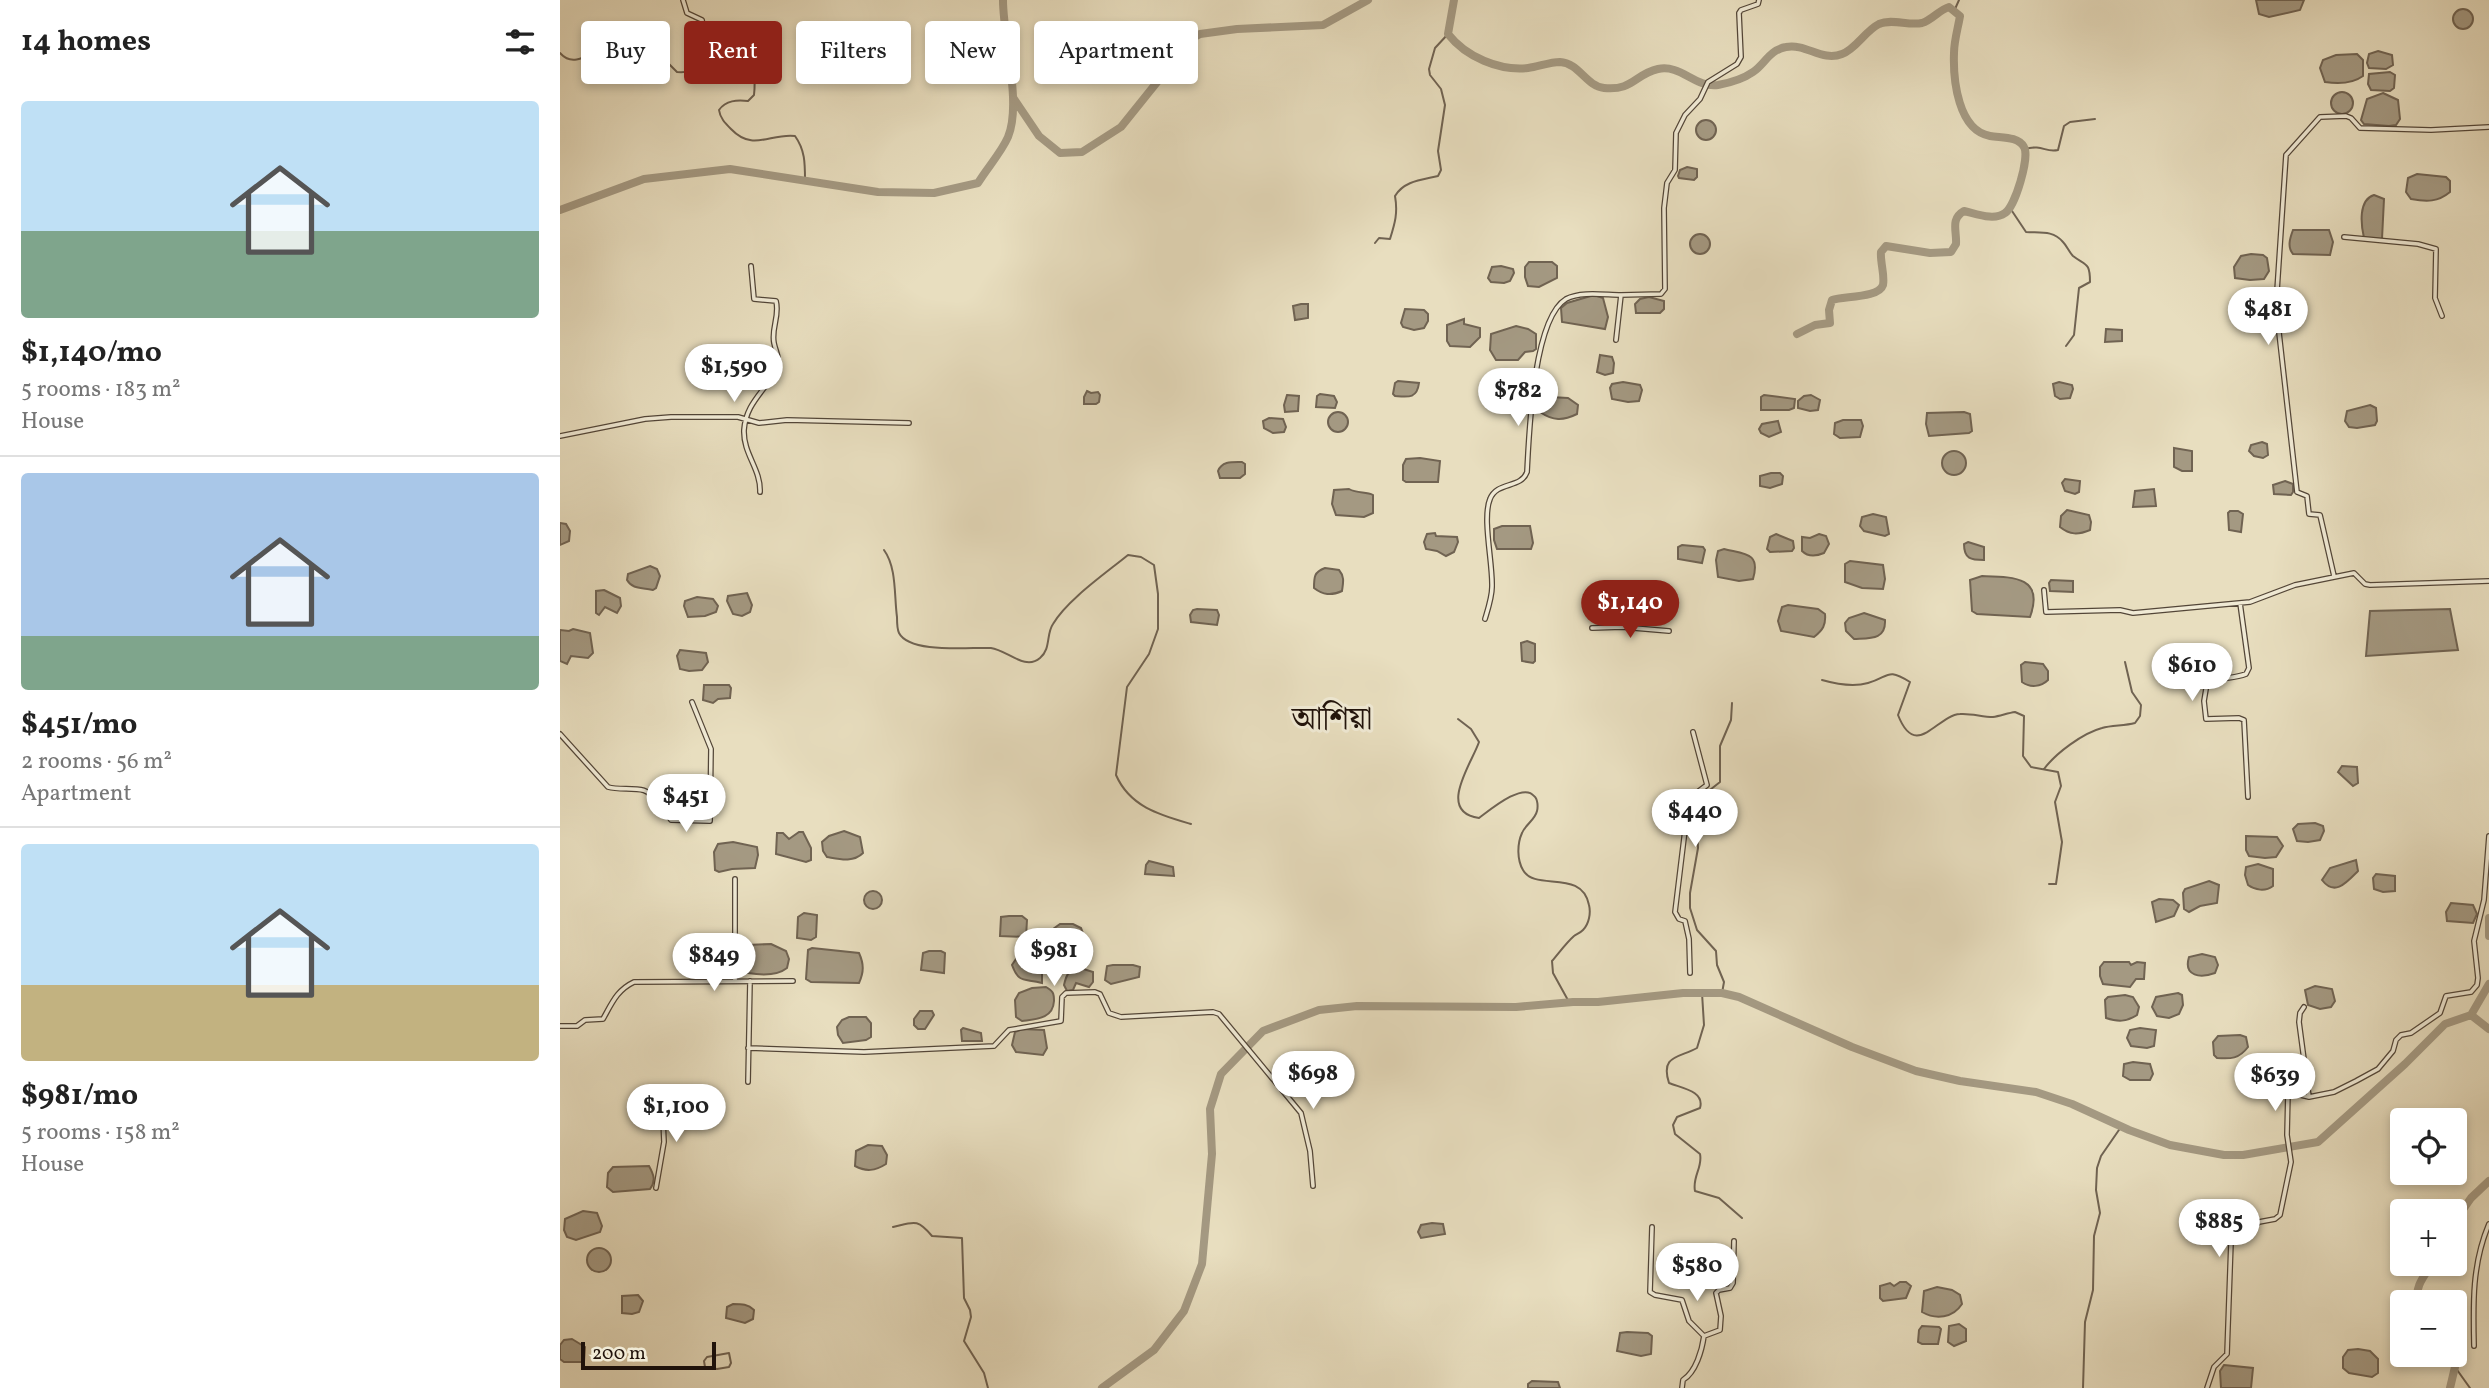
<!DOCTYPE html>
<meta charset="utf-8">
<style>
body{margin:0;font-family:Vollkorn,"Noto Serif Bengali",serif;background:#f6f6f6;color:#222;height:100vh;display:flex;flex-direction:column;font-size:26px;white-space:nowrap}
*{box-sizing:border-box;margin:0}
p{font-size:23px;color:#767676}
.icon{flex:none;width:38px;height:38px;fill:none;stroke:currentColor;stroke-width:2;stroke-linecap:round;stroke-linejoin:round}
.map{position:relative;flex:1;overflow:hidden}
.panel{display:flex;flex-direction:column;background:#fff;width:560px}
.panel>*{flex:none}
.top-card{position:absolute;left:21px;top:21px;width:665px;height:63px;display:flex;gap:14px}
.tools{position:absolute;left:1830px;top:1108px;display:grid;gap:14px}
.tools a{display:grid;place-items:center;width:77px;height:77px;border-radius:7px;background:#fff;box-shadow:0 4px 10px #0003;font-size:35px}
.scale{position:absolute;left:21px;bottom:18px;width:135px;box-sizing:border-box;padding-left:7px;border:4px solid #21130b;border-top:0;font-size:19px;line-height:24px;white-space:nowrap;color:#21130b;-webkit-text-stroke:5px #f0ead5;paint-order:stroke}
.price{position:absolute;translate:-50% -60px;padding:0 16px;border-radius:24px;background:#fff;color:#222;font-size:23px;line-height:46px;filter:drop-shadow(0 2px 4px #0008)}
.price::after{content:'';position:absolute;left:50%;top:42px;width:21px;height:16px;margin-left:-10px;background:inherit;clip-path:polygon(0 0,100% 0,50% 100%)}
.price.current{background:#8f2418;color:#fff}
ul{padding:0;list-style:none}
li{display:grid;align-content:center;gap:14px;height:371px;padding:0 21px}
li+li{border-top:2px solid #e0e0e0}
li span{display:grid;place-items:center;height:217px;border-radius:7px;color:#555}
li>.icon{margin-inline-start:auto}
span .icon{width:126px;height:126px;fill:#fffc;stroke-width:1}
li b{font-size:30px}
h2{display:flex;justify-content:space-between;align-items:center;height:84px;padding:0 21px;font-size:30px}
.pill{padding:0 24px;border-radius:7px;background:#fff;box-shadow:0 4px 10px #0003;font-size:24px;line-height:63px}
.pill.current{background:#8f2418;color:#fff}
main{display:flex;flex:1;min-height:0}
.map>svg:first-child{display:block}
.water{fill:#a49982;stroke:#706352;stroke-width:2}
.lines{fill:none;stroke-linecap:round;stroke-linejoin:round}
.stream{stroke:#706352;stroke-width:2}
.river{stroke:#a49982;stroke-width:8}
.street-casing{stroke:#534638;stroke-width:6}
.street{stroke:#f0ead5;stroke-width:3.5}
.labels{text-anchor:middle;stroke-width:6;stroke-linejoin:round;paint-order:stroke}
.quarter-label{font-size:32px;fill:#21130b;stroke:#f0ead5}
</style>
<main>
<section class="panel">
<h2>14 homes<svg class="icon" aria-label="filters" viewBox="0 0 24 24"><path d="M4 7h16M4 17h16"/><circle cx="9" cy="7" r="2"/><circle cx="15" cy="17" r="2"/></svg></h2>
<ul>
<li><span style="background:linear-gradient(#bfe0f5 60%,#7fa58c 0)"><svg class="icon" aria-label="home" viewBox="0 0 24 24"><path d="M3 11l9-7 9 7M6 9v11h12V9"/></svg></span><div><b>$1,140/mo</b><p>5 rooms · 183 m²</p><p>House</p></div></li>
<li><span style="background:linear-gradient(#a9c7e8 75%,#7fa58c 0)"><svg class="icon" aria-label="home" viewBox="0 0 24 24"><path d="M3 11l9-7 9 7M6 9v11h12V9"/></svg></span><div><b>$451/mo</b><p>2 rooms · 56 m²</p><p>Apartment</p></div></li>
<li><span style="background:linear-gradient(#bfe0f5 65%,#c2b280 0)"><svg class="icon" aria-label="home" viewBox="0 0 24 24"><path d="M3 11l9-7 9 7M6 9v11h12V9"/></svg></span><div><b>$981/mo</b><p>5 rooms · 158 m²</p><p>House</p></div></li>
</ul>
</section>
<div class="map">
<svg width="1929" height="1388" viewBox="0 0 1929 1388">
<rect width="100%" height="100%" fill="#e8debf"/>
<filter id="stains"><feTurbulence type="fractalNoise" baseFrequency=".00286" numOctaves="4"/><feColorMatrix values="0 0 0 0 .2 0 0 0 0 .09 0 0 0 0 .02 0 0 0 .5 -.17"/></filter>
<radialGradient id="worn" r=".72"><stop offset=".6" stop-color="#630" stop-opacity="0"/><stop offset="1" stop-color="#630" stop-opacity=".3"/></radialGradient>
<path class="water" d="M1696 0H1744L1740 10 1709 17 1699 14Z
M1893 19a10 10 0 1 1 20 0a10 10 0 1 1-20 0Z
M1818 51 1832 55 1833 65 1826 69 1809 68 1807 63 1809 54Z
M1797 54 1803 60V76C1792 84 1778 84 1765 82L1760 68 1763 60 1776 55Z
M1830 72 1835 75 1834 88 1830 91 1811 90 1808 84 1809 74Z
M1771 103a11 11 0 1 1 22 0a11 11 0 1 1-22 0Z
M1823 93 1838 100 1840 119 1836 125 1829 126 1804 124 1801 120 1807 99Z
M1136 130a10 10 0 1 1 20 0a10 10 0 1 1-20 0Z
M1127 167 1137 169V177L1134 180 1119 178 1118 176 1120 170Z
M1857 174 1886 177 1890 181V192C1878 202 1867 202 1851 199L1846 192 1848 178Z
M1814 195 1824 199 1822 239 1804 238C1801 225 1798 200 1814 195Z
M1733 230H1769L1773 242 1770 255 1733 254C1727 247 1730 238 1733 230Z
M1130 244a10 10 0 1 1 20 0a10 10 0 1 1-20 0Z
M1691 254 1703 255 1707 258 1709 271 1704 279 1690 280 1675 278 1674 267 1681 256Z
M969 262H992L997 266V278L979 287 968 286 965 277V267Z
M941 266 953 269 954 273 950 281 944 283 931 282 928 278 932 267Z
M1034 295 1043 298 1048 317 1045 329 1002 322 1001 308 1007 303Z
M1089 297 1104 301V309L1100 313H1076L1075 304 1080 299Z
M741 304H748V318L735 320 733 306Z
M845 309 864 310 868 314V321L864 328 854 330 843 327 841 323Z
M904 319V324L920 328V337L910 347 890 346 887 341V325Z
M956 326 968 329 976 334V349L973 351 965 352 958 360H936L930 350 931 334Z
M1546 329 1562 330V341L1545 342Z
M1040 355 1052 357 1054 363 1053 373 1045 375 1037 372Z
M838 381 859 383C857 399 848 397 835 396L833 394 835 383Z
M1063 382 1080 385 1082 390 1079 401 1068 402 1052 399 1050 388 1052 384Z
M1499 382 1512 385 1513 389 1510 398 1500 399 1495 396 1493 384Z
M527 391 531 393 538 392 540 395 539 402 536 404H524V397Z
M760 394 774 396 777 402 775 408 756 407 757 396Z
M727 395 739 396 738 411 725 412 724 405Z
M1204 395 1235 399 1234 408 1229 410H1201V397Z
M1251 395 1260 400 1258 410 1250 411 1238 408V401L1244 396Z
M990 397 1008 398 1018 405 1017 414C1003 421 993 421 980 412L982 402Z
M1810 405 1816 408 1817 421 1815 425 1797 428 1789 427 1785 421 1787 411Z
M768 422a10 10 0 1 1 20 0a10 10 0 1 1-20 0Z
M1404 412 1410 414 1412 431 1409 433 1369 436 1366 424 1367 413Z
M709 418 723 419 726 427 724 432 713 433 704 428 703 421Z
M1283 420H1301L1303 426 1300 437 1280 438 1274 434 1275 423Z
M1218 421 1221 432 1209 437 1201 433 1199 429 1202 424Z
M1702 442 1707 444 1708 455 1703 458 1694 456 1689 451 1691 445Z
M1614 448 1632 451V471H1622L1614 467Z
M1382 463a12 12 0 1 1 24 0a12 12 0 1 1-24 0Z
M860 458 880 461 878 482H846L843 480V465L846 459Z
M682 462 685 464V474L680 478H660L658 471C662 461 672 462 682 462Z
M1211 473H1220L1223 476 1222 484 1210 488 1200 486V476Z
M1505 479 1520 481 1519 492 1515 494 1505 491 1502 483Z
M1725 481 1733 484V492L1731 495 1714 494 1713 485Z
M789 489C798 494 806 491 813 495V513L804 517 776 515 772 504 774 490Z
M1594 489 1596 506 1573 507 1575 491Z
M1507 510 1529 515 1531 522 1530 530C1518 535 1510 535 1500 527L1501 516Z
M1670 511H1678L1683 514 1681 532 1669 530 1668 513Z
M1313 514 1326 517 1329 534 1325 536 1304 531 1300 526 1302 517Z
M0 523 6 524 10 531 9 541 0 545Z
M942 526H970L973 543 971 549H937L934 540V529Z
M875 533 876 536 897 537 898 542 894 552 886 556 877 551 866 549 864 542 867 534Z
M1216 534 1233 541 1234 548 1232 551 1210 552 1207 549 1210 537Z
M1259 534 1266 536 1269 544 1264 553C1257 556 1248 557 1242 551V537L1250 538Z
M1408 542 1424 547V560C1411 560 1404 559 1404 544Z
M1122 545 1143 547 1145 550 1142 563 1118 559V547Z
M1164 549C1184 554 1201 552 1193 579L1179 581 1158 577 1156 560 1158 551Z
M1290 561 1323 565 1325 579 1323 589 1302 588 1285 582V564Z
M90 566 97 569 100 576 96 588 93 590C82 587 73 590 67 580L68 574Z
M765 568 779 570C785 577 783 583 782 591 771 596 763 595 754 588 754 577 754 572 765 568Z
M1422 576C1452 577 1485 576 1470 617L1417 614 1412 611 1410 580Z
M1491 580 1513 581V592L1490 591 1489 583Z
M1061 582H1074L1076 593 1059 592Z
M44 590 60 598 61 606 57 613 45 607 39 615 36 613V591Z
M187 593 192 605 190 612 182 616 173 614 167 601 168 596Z
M137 597 153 599 158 606 156 612 145 616 128 617 124 606 125 601Z
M1228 605 1258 609 1265 614C1266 625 1263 630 1254 637L1221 631 1218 621 1222 607Z
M637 609 657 610 659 615 657 625 631 622 630 615 633 610Z
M1890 609 1898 650 1806 656 1810 611Z
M1304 613 1325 620C1326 640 1310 638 1294 639L1286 631 1285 623 1289 618Z
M13 629 30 633 33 653 28 658 11 656 7 664 0 661V630L9 631Z
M967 641 975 644V661L973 663 962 661 961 643Z
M120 650 146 653 148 662 142 670 129 671 120 669 117 656Z
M1465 662 1483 664 1488 671V680C1481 687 1470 688 1462 682L1461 665Z
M144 685H169L171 688 170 698 158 699 153 703 143 700Z
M1782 766 1797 767 1798 783 1793 786 1778 772Z
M1755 823 1763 826 1764 831 1760 840 1748 842 1737 841 1733 829 1738 824Z
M284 831 300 837 303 853C293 863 279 859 267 857L263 851 262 842 269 836Z
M239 832H243L251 848V860L246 862 216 854 217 833H223L229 839Z
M1686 836 1717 837 1723 846 1716 857 1705 858 1689 856 1686 850Z
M173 842 197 847 198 855 195 868 172 869 159 872 155 870 154 852 158 844Z
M1796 860 1798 871C1787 882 1775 897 1762 880L1770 868Z
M589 861 613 867 614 876 585 874 586 865Z
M1698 864 1713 869V886C1705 892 1695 890 1688 885L1685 875 1686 867Z
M1816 874 1835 876V891L1823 892 1814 889 1813 878Z
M1649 881 1659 885 1657 903 1640 906 1629 912 1624 909 1623 893 1625 889Z
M304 900a9 9 0 1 1 18 0a9 9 0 1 1-18 0Z
M1599 899 1613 900 1619 905 1614 916 1596 922 1592 902Z
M1891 903 1913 905 1917 914 1913 923 1887 921 1886 912Z
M244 913 257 915 256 937 251 940 237 938 238 917Z
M449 916H462L467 920 466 937 440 936 441 917Z
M500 924H513L521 928 524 936 519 947 496 953 491 956 484 953 481 945 482 937Z
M211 944 226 951 229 959 227 968C217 976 200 975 188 973L183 968V952L187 945Z
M252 948 299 953C304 964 304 972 299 983L251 982 246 979 248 950Z
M369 951H381L385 953 384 973 361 970 363 953Z
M1642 954 1655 957 1658 965 1655 973C1641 978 1623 977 1629 957Z
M456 959 469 965 479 959 482 961V983C464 978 459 984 452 965Z
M1544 962H1569L1571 965 1577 962 1585 963 1584 979H1576L1570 987 1543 984 1540 976V967Z
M553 965H573L580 967 579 977 551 984 545 980 547 966Z
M517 967 533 972V982L529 987 516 983 513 990 507 991 504 985C506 976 508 971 517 967Z
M1755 986 1772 989 1775 1001 1771 1007 1760 1009 1748 1005 1745 990Z
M486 987C493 991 494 993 494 1001 493 1019 476 1019 462 1021L456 1017 455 1000 459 993 472 988Z
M1618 993 1622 995 1623 1005 1619 1014 1609 1018 1597 1016 1592 1007 1596 997Z
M1565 995 1573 997 1579 1007 1577 1015C1566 1022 1558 1022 1546 1018L1545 1000 1548 997Z
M360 1011H372L374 1015 365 1029H358L354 1025V1019Z
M289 1017H306L311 1023V1037L306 1040 283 1043 278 1035 277 1027 282 1020Z
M403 1028 421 1033 422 1041H402L401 1030Z
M1580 1028 1596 1030 1594 1046 1587 1048 1571 1046 1567 1038 1570 1030Z
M462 1029 484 1030 487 1048 483 1055 456 1052 452 1045 455 1032Z
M1680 1035 1686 1037 1688 1047C1679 1059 1671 1059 1657 1058L1654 1055 1653 1042 1658 1036Z
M1573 1062 1590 1064 1593 1074 1590 1080H1570L1563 1076 1564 1064Z
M308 1145 322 1146 327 1155 326 1164C315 1171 306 1172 295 1166L296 1151Z
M89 1166C94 1175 96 1181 90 1189L53 1192 47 1187 48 1173 53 1167Z
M23 1211 37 1213 42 1226 40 1232 16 1240 7 1237 4 1230 5 1219Z
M872 1223 883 1224 885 1234 861 1238 858 1232 861 1225Z
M27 1260a12 12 0 1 1 24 0a12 12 0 1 1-24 0Z
M1340 1282H1346L1351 1286 1346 1298 1323 1301 1320 1298V1286L1330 1283 1334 1286Z
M1377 1287 1392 1290 1400 1295 1402 1304C1393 1318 1376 1320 1362 1312L1364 1291Z
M78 1295 83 1301 79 1312 72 1314 62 1313V1296Z
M173 1304C182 1304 188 1304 194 1310L193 1319 185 1323 166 1318 167 1307Z
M1399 1324 1406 1329V1341L1394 1346 1388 1342 1389 1326Z
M1362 1326 1379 1327 1381 1329 1378 1344H1362L1358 1342 1359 1330Z
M1067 1332 1088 1333 1092 1336 1091 1354 1081 1356 1057 1351 1060 1333Z
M12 1339 25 1347 24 1362H4L0 1359V1345L4 1340Z
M1798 1349 1810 1351 1818 1359V1373L1812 1377 1789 1373 1783 1368V1357L1788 1350Z
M1664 1365 1693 1368 1691 1388H1661L1660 1371Z
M972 1381 998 1382 1000 1388H968V1384Z"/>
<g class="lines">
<path class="stream" d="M1395 9 1399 0
M0 53C12 67 26 56 39 49L44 32H64L69 40 70 49 74 51 86 41H91L98 57 104 59 117 72C144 74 139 58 153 43 167 51 179 41 192 43L195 48C193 64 196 79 194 95L188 101C177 100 166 100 159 110 160 118 165 123 171 129 193 152 210 133 235 136 245 150 245 163 245 180
M1465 149C1483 144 1485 153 1498 150L1504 126 1510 122 1535 119
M1450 208 1466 232C1480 233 1493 230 1503 242 1507 246 1509 252 1513 256 1526 266 1530 262 1530 282L1519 288 1514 335 1506 346
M815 243 819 238 830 239C835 223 838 213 835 196 844 181 861 180 878 176L881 170 878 151 885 105 881 89 870 75 869 69 875 48 888 34
M324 550C337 568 334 596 337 617 337 622 337 629 339 633 350 654 410 647 431 648 447 650 465 671 480 658 491 649 486 634 493 624 507 600 546 573 568 555L581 557 594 565 598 594V629L589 654 567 687 556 775C570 807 600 815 631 824
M1262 680C1276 684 1294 687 1308 683 1330 677 1326 667 1350 682L1338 715C1356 761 1377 715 1400 714 1411 713 1422 717 1433 717 1440 716 1448 713 1455 712L1464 716 1463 756 1471 767 1498 772 1501 786 1495 802 1502 842 1496 884H1489
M898 719 911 729 919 742C912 763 876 812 919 818 930 810 963 782 974 796 978 799 978 807 977 811 975 820 965 825 962 833 957 844 957 860 963 870 975 892 1022 868 1029 905 1031 913 1029 924 1023 930 1020 933 1017 934 1014 936 1006 943 999 953 992 961L993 973 1009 1002
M1484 769C1496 753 1523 733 1542 728 1552 725 1564 726 1575 723L1580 716 1581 705 1572 692 1565 662
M1142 993 1144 1025 1137 1048C1119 1058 1100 1055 1109 1083 1121 1088 1145 1091 1140 1108L1117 1117 1113 1125 1115 1134 1140 1154C1143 1167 1132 1177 1135 1191L1159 1198 1182 1218
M1162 993 1164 982 1157 965 1156 951 1137 930 1130 908V893L1138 848 1136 801 1160 782V746L1171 720 1172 703
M333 1227C354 1222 357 1218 372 1236L402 1238 404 1298 410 1310 411 1317 404 1341 424 1373 428 1388
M169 1353 171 1363 169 1367 157 1369 145 1367 144 1361 147 1357Z
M1895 1367 1910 1388
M1523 1388 1525 1322 1533 1290 1534 1236 1540 1213 1536 1190 1537 1168 1541 1156 1561 1127"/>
<path class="river" d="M894 0 888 34C906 57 939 71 968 68 978 67 989 62 1000 62 1019 63 1026 86 1044 88 1073 91 1075 74 1098 69 1121 64 1135 88 1158 85 1169 83 1183 79 1193 72 1205 64 1209 50 1226 47 1246 43 1262 62 1282 54 1296 49 1305 31 1319 24 1332 18 1348 26 1362 23 1372 20 1379 10 1389 7L1400 16C1398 28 1394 41 1394 53 1393 80 1398 130 1430 136 1441 138 1458 136 1464 147 1470 157 1455 207 1445 213 1434 221 1417 214 1404 211 1390 219 1397 231 1396 244L1391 252 1370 253 1326 246 1321 252C1320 262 1325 275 1323 285 1319 298 1284 296 1272 300L1269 310 1270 323 1255 325 1237 334
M454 99 479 136 500 153 522 152 561 127 606 71 627 41 640 34 677 29 763 25 808 0
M0 210 84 179 170 169 318 192 374 193 418 183C427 168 441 153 448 137 462 103 443 39 443 0
M1929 918V936
M1911 1015 1929 1029
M1895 1221 1911 1198 1929 1181
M1859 1302C1853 1288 1865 1275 1872 1264
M542 1388 594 1350 624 1311 642 1264 652 1154 650 1109 661 1074 703 1031 759 1010 797 1006 956 1007 1013 1002H1038L1123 993H1162L1179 997 1292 1047 1356 1071 1400 1081 1476 1092 1512 1104 1569 1130 1610 1145 1664 1155H1683L1758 1142 1845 1064 1885 1024 1911 1015 1929 984
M1890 1388 1895 1367V1354"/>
<defs>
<path id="street" d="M123 0 127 13 142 20 145 39
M1784 237 1858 244 1876 249 1875 298 1882 316
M191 266 194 299 216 301C220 316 211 328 214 343 216 353 221 359 216 369 206 391 186 402 184 430 183 454 201 469 200 492
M1056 340 1061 295 1101 294 1105 289 1104 208 1107 183 1115 170 1116 133 1125 115 1140 99 1148 82 1177 64 1181 57 1179 13 1181 10 1198 4 1199 0
M0 436 85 419 111 417H178L199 423 227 420 349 423
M1774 576 1760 515 1749 514 1747 496 1737 492 1716 306 1726 155 1760 117 1786 116 1791 118 1800 128 1871 130 1929 127
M1484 590 1486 612 1560 610 1573 613 1690 602 1735 585 1794 573 1805 584 1810 585 1929 581
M1680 603 1689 668 1686 674C1673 679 1659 677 1647 683L1644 701 1646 719 1679 718 1684 720 1688 797
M925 619C928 609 932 597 932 587 933 564 922 518 930 499 937 481 961 489 967 472 969 435 973 319 1006 299 1021 291 1045 295 1061 295
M1054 627 1055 595
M1032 628 1062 627 1109 631
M0 734 48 787C64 792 90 782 94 802L102 806 111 820 150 821 151 749 132 702
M175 879V981
M1130 973 1129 939 1125 921 1119 919 1115 912 1125 830 1130 808 1135 794 1147 785 1133 732
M1744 1007 1740 1013 1739 1022 1749 1097
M0 1026H17L25 1020 43 1019C52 1003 57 990 74 982L233 981
M188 1048 304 1052 434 1046 449 1030 501 1021 502 997 506 993 535 992 540 994 549 1013 561 1017 653 1012 659 1014 741 1113 750 1151 753 1186
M188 1082 190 981
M1698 1094 1728 1092 1749 1097 1774 1092 1796 1081 1818 1069 1833 1051 1836 1040 1841 1035 1851 1033 1880 1013 1886 996 1911 992 1917 985 1918 978 1914 941 1924 900 1929 836
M96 1188 104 1142 102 1097
M1092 1227 1090 1292 1095 1295 1122 1300 1129 1321 1144 1336C1142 1350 1136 1372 1123 1380L1122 1388
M1144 1336 1160 1330 1161 1316 1156 1293 1159 1290 1170 1288 1173 1283 1174 1241
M1914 1346C1913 1303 1912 1264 1929 1224
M1647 1388 1654 1367 1667 1354 1671 1242C1678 1233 1690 1232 1699 1222L1715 1219 1720 1215 1731 1162 1727 1135 1728 1092"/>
</defs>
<use href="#street" class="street-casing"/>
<use href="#street" class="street"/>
</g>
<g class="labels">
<g class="quarter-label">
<text x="772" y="729">আশিয়া</text>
</g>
</g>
<rect width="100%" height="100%" filter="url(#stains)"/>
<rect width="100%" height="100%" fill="url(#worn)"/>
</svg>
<div class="tools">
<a><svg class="icon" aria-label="locate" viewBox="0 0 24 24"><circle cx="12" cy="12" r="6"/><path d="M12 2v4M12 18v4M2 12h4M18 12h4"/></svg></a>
<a>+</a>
<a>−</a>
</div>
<div class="scale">200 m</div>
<b class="price" style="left:1708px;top:347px">$481</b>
<b class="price" style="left:174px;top:404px">$1,590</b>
<b class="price" style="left:958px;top:428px">$782</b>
<b class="price current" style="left:1070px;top:640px">$1,140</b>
<b class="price" style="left:1632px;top:703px">$610</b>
<b class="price" style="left:126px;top:834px">$451</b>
<b class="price" style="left:1135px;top:849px">$440</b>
<b class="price" style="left:494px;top:988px">$981</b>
<b class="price" style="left:154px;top:993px">$849</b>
<b class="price" style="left:753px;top:1111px">$698</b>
<b class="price" style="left:1715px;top:1113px">$639</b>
<b class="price" style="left:116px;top:1144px">$1,100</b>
<b class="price" style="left:1659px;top:1259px">$885</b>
<b class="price" style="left:1137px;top:1303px">$580</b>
<div class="top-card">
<a class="pill">Buy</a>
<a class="pill current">Rent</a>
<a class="pill">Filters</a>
<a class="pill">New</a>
<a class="pill">Apartment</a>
</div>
</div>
</main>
